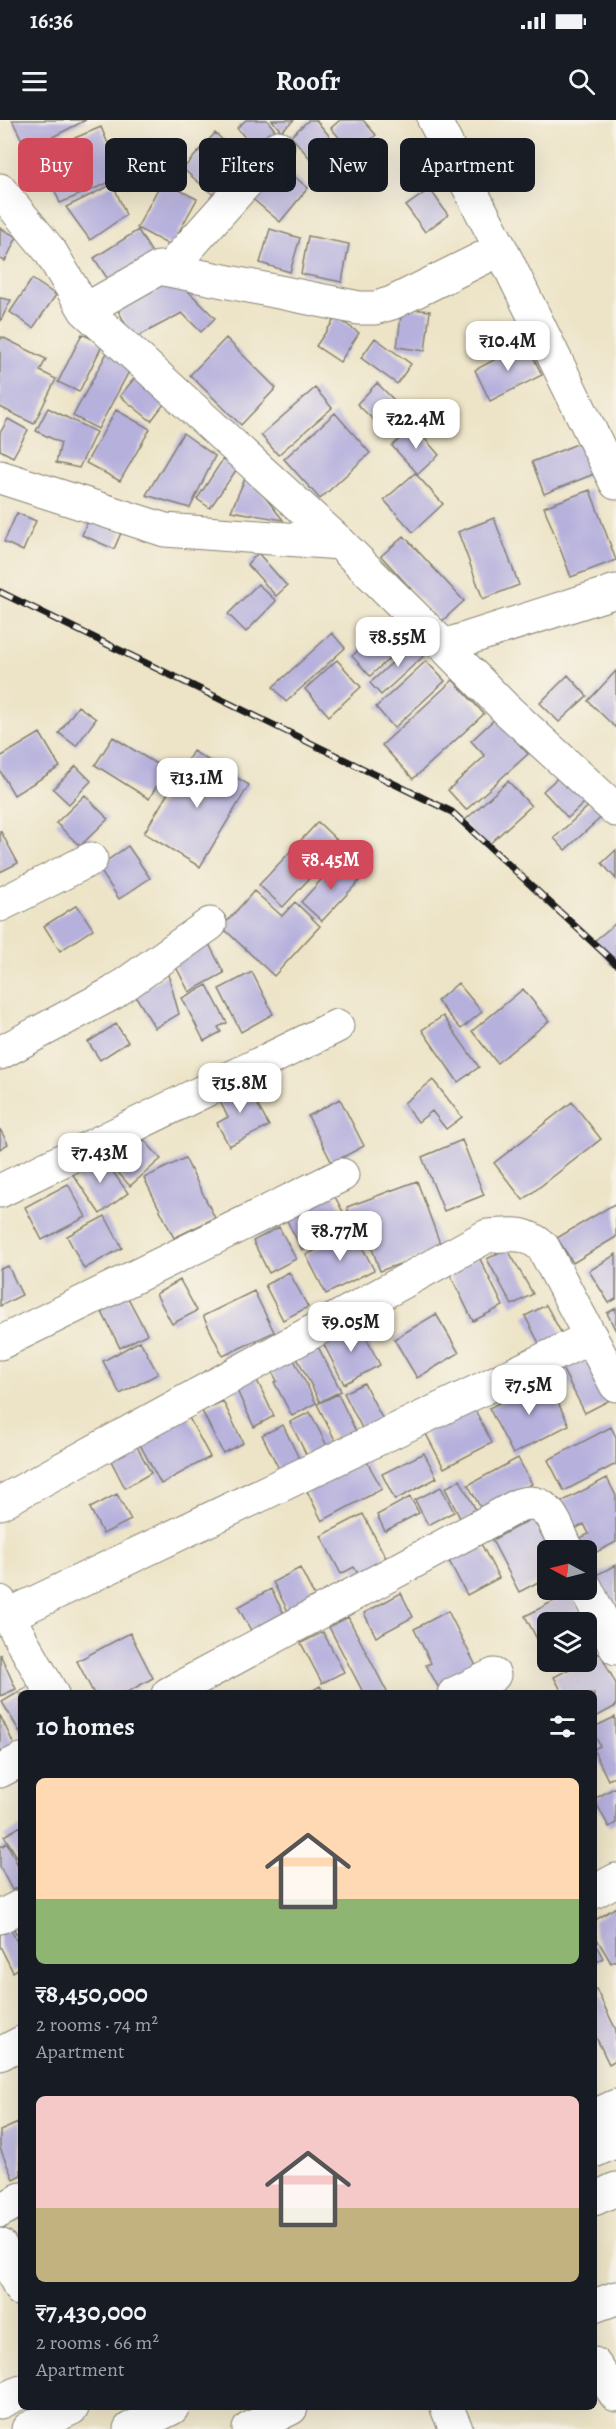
<!DOCTYPE html>
<meta charset="utf-8">
<style>
body{margin:0;font-family:Alegreya,serif;background:#20242c;color:#f1f3f6;height:100vh;display:flex;flex-direction:column;font-size:22px;white-space:nowrap}
*{box-sizing:border-box;margin:0}
p{font-size:20px;color:#9ea1a6}
.icon{flex:none;width:33px;height:33px;fill:none;stroke:currentColor;stroke-width:2;stroke-linecap:round;stroke-linejoin:round}
.map{position:relative;flex:1;overflow:hidden}
.side{position:absolute;left:18px;top:1570px;width:579px;height:720px;display:flex;flex-direction:column;background:#171b24;border-radius:9px;box-shadow:0 6px 24px #0002}
.side>*{flex:none}
.top-card{position:absolute;left:18px;top:18px;width:580px;height:54px;display:flex;gap:12px}
.needle{width:39px;rotate:277deg}
.tools{position:absolute;left:537px;top:1420px;display:grid;gap:12px}
.tools a{display:grid;place-items:center;width:60px;height:60px;border-radius:9px;background:#171b24;box-shadow:0 6px 24px #0002;font-size:30px}
.price{position:absolute;translate:-50% -51px;padding:0 14px;border-radius:12px;background:#fff;color:#222;font-size:20px;line-height:39px;filter:drop-shadow(0 2px 3px #0008)}
.price::after{content:'';position:absolute;left:50%;top:36px;width:18px;height:14px;margin-left:-9px;background:inherit;clip-path:polygon(0 0,100% 0,50% 100%)}
.price.active{background:#d1495b;color:#fff}
ul{padding:0;list-style:none}
li{display:grid;align-content:center;gap:12px;height:318px;padding:0 18px}
li span{display:grid;place-items:center;height:186px;border-radius:9px;color:#555}
li>.icon{margin-inline-start:auto}
span .icon{width:108px;height:108px;fill:#fffc;stroke-width:1}
li b{font-size:26px}
h2{display:flex;justify-content:space-between;align-items:center;height:72px;padding:0 18px;font-size:26px}
.tag{padding:0 21px;border-radius:9px;background:#171b24;box-shadow:0 6px 24px #0002;font-size:21px;line-height:54px}
.tag.active{background:#d1495b;color:#fff}
.status{display:flex;justify-content:space-between;align-items:center;height:42px;padding:0 30px;background:#171b24;direction:ltr}
.status svg{height:16px;fill:currentColor}
header{display:flex;justify-content:space-between;align-items:center;height:78px;padding:0 18px;background:#171b24;font-size:27px;font-weight:600}
.map>svg:first-child{display:block}
.building{fill:#b6b0dd}
.lines{fill:none;stroke-linecap:round;stroke-linejoin:round}
.minor-casing{stroke:#848072;stroke-width:35}
.trunk-casing{stroke:#848072;stroke-width:35}
.minor{stroke:#fff;stroke-width:33}
.trunk{stroke:#fff;stroke-width:33}
.rail-casing{stroke:#1c1c1c;stroke-width:7}
.rail{stroke:#f7f3e8;stroke-width:4.5;stroke-dasharray:14;stroke-linecap:butt}
</style>
<div class="status"><b>16:36</b><svg viewBox="0 0 49 12"><path d="M0 12V9h3v3zM5 12V6h3v6zM10 12V3h3v9zM15 12V0h3v12zM26 1h20v11H26zM47 4h2v5h-2z"/></svg></div>
<header><svg class="icon" aria-label="menu" viewBox="0 0 24 24"><path d="M4 6h16M4 12h16M4 18h16"/></svg>Roofr<svg class="icon" aria-label="search" viewBox="0 0 24 24"><circle cx="10" cy="10" r="6"/><path d="M15 15l6 6"/></svg></header>
<div class="map">
<svg width="616" height="2309" viewBox="0 0 616 2309">
<rect width="100%" height="100%" fill="#f7f3e8"/>
<filter id="ink" filterUnits="userSpaceOnUse"><feTurbulence type="fractalNoise" baseFrequency=".0167" numOctaves="2"/><feDisplacementMap in="SourceGraphic" scale="12" xChannelSelector="R" yChannelSelector="G"/><feConvolveMatrix kernelMatrix="1 2 1 2 8 2 1 2 1" color-interpolation-filters="sRGB"/></filter>
<filter id="wash" filterUnits="userSpaceOnUse"><feTurbulence type="fractalNoise" baseFrequency=".008" numOctaves="4" result="noise"/><feDisplacementMap in="SourceGraphic" scale="24" xChannelSelector="R" yChannelSelector="G"/><feGaussianBlur stdDeviation="1.35" result="paint"/><feColorMatrix in="noise" values="0 0 0 0 0 0 0 0 0 0 0 0 0 0 0 0 0 1.4 0 .05"/><feComposite in="paint" operator="in"/></filter>
<g filter="url(#wash)">
<rect width="100%" height="100%" fill="#ede4c7"/>
<g id="blocks">
<path class="building" d="M12 0H86L27 30Z
M246 0H267L278 14 257 32 237 8Z
M272 0H294L281 11Z
M309 0H316L341 30 319 49 291 16Z
M340 0H363L376 15 354 35 331 8Z
M101 7 122 57 60 83 39 33Z
M215 13 248 43 217 78 183 49Z
M277 42 308 68 280 102 249 76Z
M162 61 197 79 171 126 137 108Z
M113 64 126 95 90 120 66 87Z
M430 69 448 95 425 112 406 86Z
M0 108 17 117 5 141 0 139Z
M270 109 300 118 290 152 260 143Z
M138 110 157 141 114 169 94 138Z
M308 116 349 124 342 162 301 154Z
M175 158 215 198 201 212 182 193 133 219 117 188Z
M32 159 56 175 33 208 10 192Z
M0 178 11 180 0 202Z
M402 188 430 191 425 231 397 227Z
M336 197 359 213 340 242 316 226Z
M82 214 103 224 79 272 58 262Z
M2 217 46 239 40 251 56 259 34 304 0 287V221Z
M226 218 276 268 241 305 190 255Z
M375 218 411 244 397 264 361 238Z
M526 223 542 255 490 281 475 250Z
M108 231 133 244 98 309 73 296Z
M137 255 168 279 151 301 120 276Z
M377 263 402 288 382 308 357 284Z
M315 268 332 288 278 335 261 315Z
M48 288 96 312 79 348 56 343 61 323 36 311Z
M116 290 150 309 120 361 86 343Z
M335 293 370 333 320 379 284 339Z
M8 299 28 310 13 337 0 330V313Z
M414 306 439 335 418 354 392 326Z
M183 313 215 336 190 388 146 375Z
M582 322 594 354 544 374 532 342Z
M223 339 237 349 210 388 197 379Z
M415 353 443 384 413 412 384 380Z
M247 354 283 400 231 391Z
M590 370 616 440 571 457 544 387Z
M17 393 36 401 23 431 4 422Z
M494 398 519 465 483 479 458 412Z
M89 399 121 413 114 429 82 415Z
M404 416 464 481 441 502 381 436Z
M258 433 287 466 276 476 247 444Z
M258 464 276 481 246 512 228 494Z
M392 499 411 519 370 556 352 536Z
M332 513 345 528 286 582 273 567Z
M416 521 427 533 381 575 370 563Z
M337 540 361 567 329 596 305 569Z
M426 541 445 561 394 608 376 587Z
M616 551V608L588 581Z
M568 555 587 576 559 602 540 583Z
M453 560 484 594 413 659 382 625Z
M78 586 96 599 76 626 59 613Z
M496 598 528 634 466 690 448 670 485 636 471 621Z
M40 613 60 647 14 675 0 651V637Z
M113 617 166 650 149 679 95 645Z
M193 631 249 665 200 747 144 713Z
M76 646 91 661 69 684 53 669Z
M563 653 587 680 568 698 543 671Z
M508 661 531 686 486 727 463 702Z
M85 675 108 699 80 726 56 703Z
M594 681 606 693 565 730 554 718Z
M318 702 341 724 283 787 259 765Z
M0 710 18 743 0 752Z
M128 726 150 758 119 779 98 747Z
M616 730V759L602 743Z
M339 740 360 760 322 801 301 782Z
M254 771 282 796 295 782 320 806 274 856 222 807Z
M77 785 93 809 60 831 44 806Z
M616 803V841L611 845 593 822Z
M209 824 224 853 189 872 174 843Z
M252 852 273 894 241 912 219 869Z
M168 854 179 894 155 908 135 875Z
M458 863 482 892 461 909 437 881Z
M207 865 227 903 218 907 221 912 204 921 182 878Z
M523 869 549 901 497 943 472 911Z
M443 896 479 947 458 962 422 910Z
M116 904 128 922 100 940 88 922Z
M244 960 269 1006 229 1026 217 1003 228 997 216 974Z
M433 960 462 997 446 1009 432 991 418 1002 404 983Z
M340 979 364 1026 332 1043 308 996Z
M572 982 601 1019 523 1080 494 1043Z
M0 1009 8 1024 0 1029Z
M139 1014 161 1039 130 1066 108 1041Z
M462 1020 484 1075 444 1091 422 1037Z
M101 1035 128 1073 100 1094 73 1055Z
M185 1038 215 1098 174 1118 144 1058Z
M417 1061 442 1129 380 1151 363 1103 354 1106 347 1087Z
M68 1064 86 1097 42 1120 25 1087Z
M334 1075 350 1105 302 1130 281 1089Z
M616 1083V1117L573 1143 557 1118Z
M105 1096 122 1128 84 1149 67 1116Z
M279 1107 296 1139 269 1153 253 1121Z
M354 1111 374 1150 326 1174 306 1135Z
M507 1128 533 1174 512 1185 487 1139Z
M616 1134V1179L609 1183 589 1151Z
M479 1137 503 1186 473 1201 449 1152Z
M8 1146 22 1175 0 1186V1149Z
M289 1152 308 1187 283 1200 265 1165Z
M180 1160 197 1191 172 1204 156 1174Z
M254 1171 274 1212 223 1236 203 1196Z
M126 1174 147 1214 120 1228 100 1188Z
M546 1185 563 1216 541 1227 525 1196Z
M616 1188V1211L607 1193Z
M436 1194 459 1233 417 1258 394 1219Z
M358 1202 380 1245 344 1264 322 1221Z
M140 1221 158 1254 120 1274 103 1241Z
M316 1223 341 1271 320 1282 295 1234Z
M589 1234 612 1279 585 1293 562 1248Z
M292 1236 316 1283 292 1296 274 1262 277 1261 270 1248Z
M254 1254 274 1296 254 1307 234 1264Z
M546 1259 569 1305 513 1334 489 1288Z
M364 1263 385 1304 365 1314 344 1273Z
M338 1274 360 1320 340 1330 317 1284Z
M223 1281 243 1323 223 1333 202 1291Z
M473 1286 492 1323 444 1348 425 1312Z
M310 1292 331 1334 311 1344 290 1302Z
M187 1294 210 1337 161 1364 138 1321Z
M283 1305 303 1347 283 1357 262 1315Z
M611 1307 616 1317V1344L564 1371 548 1340Z
M133 1319 151 1353 125 1368 107 1333Z
M424 1333 437 1358 395 1380 382 1354Z
M365 1338 382 1369 322 1401 306 1369Z
M518 1338 532 1364 482 1390 468 1365Z
M607 1358 616 1376V1422L589 1436 580 1418 589 1414 584 1404 575 1409 561 1382Z
M460 1360 478 1394 462 1402 445 1368Z
M441 1367 454 1392 428 1405 415 1380Z
M117 1374 131 1400 103 1414 90 1388Z
M410 1377 419 1393 385 1411 377 1395Z
M363 1394 388 1442 359 1456 354 1447 341 1454 321 1416Z
M533 1398 550 1431H548V1457L519 1472 492 1420Z
M479 1420 499 1458 467 1475 447 1437Z
M616 1445V1494L596 1455Z
M300 1448 318 1483 291 1497 273 1462Z
M271 1469 285 1496 253 1514 238 1487Z
M571 1472 596 1521 586 1525V1503H548V1540L525 1496Z
M401 1473 413 1497 376 1517 364 1493Z
M448 1491 478 1550 440 1570 426 1545 431 1543 414 1509Z
M348 1497 388 1574H364L329 1507Z
M323 1512 344 1552 322 1563 301 1523Z
M130 1513 153 1558 124 1574H94L77 1541Z
M600 1533 616 1564V1586L594 1598V1574H563L554 1557Z
M0 1534 16 1569 0 1576Z
M34 1563 40 1574H21V1614L2 1582Z
M320 1566 324 1574H306Z
M0 1595 18 1633 0 1642Z
M615 1597 616 1656 608 1660 594 1631V1629L600 1626 594 1614V1607Z
M616 1667V1703L609 1707 594 1679Z
M21 1706V1743L4 1716Z
M7 1723 21 1751V1766L12 1770 0 1747V1727Z
M616 1787V1840L611 1843 594 1814V1801Z
M21 1797V1821L10 1803Z
M8 1804 21 1830V1847L13 1852 0 1826V1809Z
M594 1822 603 1838 594 1844Z
M596 1869 616 1910V1940L609 1944 594 1913V1870Z
M18 2003 21 2009V2055L13 2059 0 2028V2011Z"/>
</g>
</g>
<g filter="url(#ink)">
<use href="#blocks" fill-opacity="0" stroke="#848072" stroke-width="1.5"/>
<g class="lines">
<defs>
<path id="minor" d="M434 0 501 129 616 363
M0 70 50 131 85 190 340 423 444 526 616 471
M159 148 359 188H375L392 183 501 129
M85 190 159 148 169 149 278 27
M0 357 165 410 340 423
M444 526 506 589 616 690
M0 785 91 739
M0 933 113 873 210 804
M0 1071 337 906
M0 1223 342 1055
M0 1383 487 1116C511 1115 523 1110 543 1127L616 1265
M586 1468 616 1528
M0 1482 52 1574
M7 1496 591 1217
M168 1574 519 1385C550 1375 556 1408 568 1431
M454 1574 494 1555
M0 1651 21 1640
M594 1772 616 1760
M0 1797 21 1786
M0 1934 21 1923
M594 1996 616 1986
M0 2091 21 2079
M0 2125 21 2170
M594 2186 616 2178
M594 2244 616 2275
M0 2282 21 2272
M447 2288 456 2309
M249 2309 291 2288"/>
<path id="trunk" d="M594 2031 616 2021
M594 2079 616 2069
M28 2309 72 2288
M130 2309 172 2288"/>
</defs>
<use href="#minor" class="minor-casing"/>
<use href="#trunk" class="trunk-casing"/>
<use href="#minor" class="minor"/>
<use href="#trunk" class="trunk"/>
<defs>
<path id="rail" d="M0 472 452 692 616 844"/>
</defs>
<use href="#rail" class="rail-casing"/>
<use href="#rail" class="rail"/>
</g>
</g>
</svg>
<div class="tools">
<a><svg class="needle" viewBox="-14 -14 28 28"><path d="M0-13l5 13h-10z" fill="#e53935"/><path d="M0 13l5-13h-10z" fill="#9ea1a6"/></svg></a>
<a><svg class="icon" aria-label="layers" viewBox="0 0 24 24"><path d="M12 4l9 5-9 5-9-5zM3 14l9 5 9-5"/></svg></a>
</div>
<b class="price" style="left:508px;top:252px">₹10.4M</b>
<b class="price" style="left:416px;top:330px">₹22.4M</b>
<b class="price" style="left:398px;top:548px">₹8.55M</b>
<b class="price" style="left:197px;top:689px">₹13.1M</b>
<b class="price active" style="left:331px;top:771px">₹8.45M</b>
<b class="price" style="left:240px;top:994px">₹15.8M</b>
<b class="price" style="left:100px;top:1064px">₹7.43M</b>
<b class="price" style="left:340px;top:1142px">₹8.77M</b>
<b class="price" style="left:351px;top:1233px">₹9.05M</b>
<b class="price" style="left:529px;top:1296px">₹7.5M</b>
<div class="top-card">
<a class="tag active">Buy</a>
<a class="tag">Rent</a>
<a class="tag">Filters</a>
<a class="tag">New</a>
<a class="tag">Apartment</a>
</div>
<section class="side">
<h2>10 homes<svg class="icon" aria-label="filters" viewBox="0 0 24 24"><path d="M4 7h16M4 17h16"/><circle cx="9" cy="7" r="2"/><circle cx="15" cy="17" r="2"/></svg></h2>
<ul>
<li><span style="background:linear-gradient(#ffd9b3 65%,#8fb573 0)"><svg class="icon" aria-label="home" viewBox="0 0 24 24"><path d="M3 11l9-7 9 7M6 9v11h12V9"/></svg></span><div><b>₹8,450,000</b><p>2 rooms · 74 m²</p><p>Apartment</p></div></li>
<li><span style="background:linear-gradient(#f6c9c9 60%,#c2b280 0)"><svg class="icon" aria-label="home" viewBox="0 0 24 24"><path d="M3 11l9-7 9 7M6 9v11h12V9"/></svg></span><div><b>₹7,430,000</b><p>2 rooms · 66 m²</p><p>Apartment</p></div></li>
</ul>
</section>
</div>
